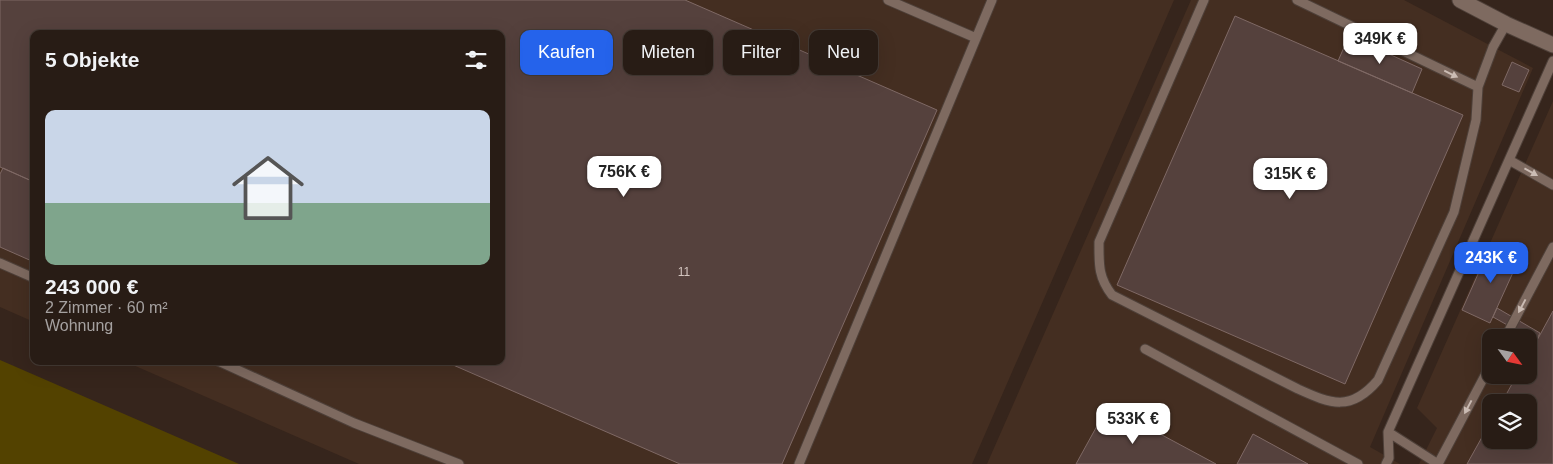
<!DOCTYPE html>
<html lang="de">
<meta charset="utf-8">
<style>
body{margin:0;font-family:Helvetica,sans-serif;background:#342922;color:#f1f3f6;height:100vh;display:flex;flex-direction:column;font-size:19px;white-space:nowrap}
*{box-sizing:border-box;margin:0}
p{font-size:16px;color:#a5a1a0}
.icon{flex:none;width:28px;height:28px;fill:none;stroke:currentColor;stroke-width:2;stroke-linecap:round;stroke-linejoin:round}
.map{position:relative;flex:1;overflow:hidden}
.drawer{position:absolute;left:30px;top:30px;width:475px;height:335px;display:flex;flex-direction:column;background:#281c15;border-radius:10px;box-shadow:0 5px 20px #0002,0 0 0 1px #443a34}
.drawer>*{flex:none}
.hud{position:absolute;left:520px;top:30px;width:475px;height:45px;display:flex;gap:10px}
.needle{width:32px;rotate:123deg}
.controls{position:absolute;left:1482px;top:329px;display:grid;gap:10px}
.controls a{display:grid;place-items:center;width:55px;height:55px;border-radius:10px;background:#281c15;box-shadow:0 5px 20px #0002,0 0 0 1px #443a34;font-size:25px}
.price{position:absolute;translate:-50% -42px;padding:0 11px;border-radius:10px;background:#fff;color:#222;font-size:16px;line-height:32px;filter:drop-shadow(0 1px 2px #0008)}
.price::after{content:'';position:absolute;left:50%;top:30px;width:15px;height:11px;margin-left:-8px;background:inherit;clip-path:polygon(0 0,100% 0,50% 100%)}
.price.active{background:#2563eb;color:#fff}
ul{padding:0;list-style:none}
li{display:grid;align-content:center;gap:10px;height:265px;padding:0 15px}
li+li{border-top:1px solid #443a34}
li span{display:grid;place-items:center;height:155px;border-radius:10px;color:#555}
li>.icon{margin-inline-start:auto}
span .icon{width:90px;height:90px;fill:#fffc;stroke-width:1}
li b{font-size:21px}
h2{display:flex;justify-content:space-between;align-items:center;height:60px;padding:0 15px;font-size:21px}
.tag{padding:0 18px;border-radius:10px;background:#281c15;box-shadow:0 5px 20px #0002,0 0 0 1px #443a34;font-size:18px;line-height:45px}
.tag.active{background:#2563eb;color:#fff}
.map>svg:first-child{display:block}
.built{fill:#442e21;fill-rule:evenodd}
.green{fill:#534200}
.building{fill:#55413d;stroke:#7f6965}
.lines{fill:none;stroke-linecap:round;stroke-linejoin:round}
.lane-casing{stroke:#4e4039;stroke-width:11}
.street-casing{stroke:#4e4039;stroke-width:17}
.lane{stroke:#7e6a60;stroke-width:9}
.street{stroke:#7e6a60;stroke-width:15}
.oneway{fill:#cbbcb4}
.labels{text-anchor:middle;stroke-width:4;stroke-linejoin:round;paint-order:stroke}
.number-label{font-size:12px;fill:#d4c6c0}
</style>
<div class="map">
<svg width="1553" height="464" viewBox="0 0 1553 464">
<rect width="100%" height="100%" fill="#36251c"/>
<path class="built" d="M0 0H1174L972 464H359L124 361H501V34H34V322L0 307Z
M1191 0H1404L1533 68 1370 447 1400 464H987Z
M1553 101V464H1419L1437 428 1417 408ZM1491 338H1529V375H1491ZM1491 402H1529V440H1491Z"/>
<path class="green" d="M0 360 239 464H0Z"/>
<path class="building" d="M0 0H685L937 110 782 464H680L444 361H501V34H34V182L0 167Z
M1235 16 1463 115 1345 384 1117 285Z
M1349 36 1422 69 1412 93 1338 61Z
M1512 62 1529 70 1519 92 1502 85Z
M3 168 34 182V262L0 247V174Z
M1491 245 1520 257 1490 323 1462 310Z
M1497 308 1540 333 1536 341 1493 317Z
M1553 311V464H1467L1491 421V440H1529V402H1502L1517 375H1529V355Z
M1108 406 1216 464H1076Z
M1253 434 1308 464H1237Z"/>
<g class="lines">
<defs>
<path id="lane" d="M888 0 976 38
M1204 0 1099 242C1099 264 1098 277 1112 295L1298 389C1331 404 1351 412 1378 380L1454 212 1476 120 1478 87
M1297 0 1478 87 1493 47 1506 24
M1509 160 1553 185
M0 263 34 278
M1505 338 1553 247
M1145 349 1358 464
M218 361 354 423 459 464
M1388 432 1438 464
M799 464 992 0
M1386 464 1389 458 1388 432 1553 61
M1438 464 1491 364"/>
<path id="street" d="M1460 0 1506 24 1553 45"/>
</defs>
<use href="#lane" class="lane-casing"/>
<use href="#street" class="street-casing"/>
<use href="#lane" class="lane"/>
<use href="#street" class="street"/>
</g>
<defs><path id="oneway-solid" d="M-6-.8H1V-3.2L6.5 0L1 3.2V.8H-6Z" transform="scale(1.25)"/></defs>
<g class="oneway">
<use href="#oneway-solid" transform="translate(1451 74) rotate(26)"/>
<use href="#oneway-solid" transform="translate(1531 172) rotate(29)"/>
<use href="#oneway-solid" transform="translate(1522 306) rotate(118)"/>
<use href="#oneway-solid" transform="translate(1468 407) rotate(118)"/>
</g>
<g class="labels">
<g class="number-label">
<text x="684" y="276">11</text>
</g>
</g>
</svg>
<div class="controls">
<a><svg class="needle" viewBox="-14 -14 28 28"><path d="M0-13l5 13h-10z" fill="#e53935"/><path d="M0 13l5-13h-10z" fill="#a5a1a0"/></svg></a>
<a><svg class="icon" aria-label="layers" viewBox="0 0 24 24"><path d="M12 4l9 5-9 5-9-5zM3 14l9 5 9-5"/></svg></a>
</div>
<b class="price" style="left:1380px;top:65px">349K €</b>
<b class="price" style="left:624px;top:198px">756K €</b>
<b class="price" style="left:1290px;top:200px">315K €</b>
<b class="price active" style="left:1491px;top:284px">243K €</b>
<b class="price" style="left:1133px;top:445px">533K €</b>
<div class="hud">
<a class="tag active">Kaufen</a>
<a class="tag">Mieten</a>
<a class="tag">Filter</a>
<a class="tag">Neu</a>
</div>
<section class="drawer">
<h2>5 Objekte<svg class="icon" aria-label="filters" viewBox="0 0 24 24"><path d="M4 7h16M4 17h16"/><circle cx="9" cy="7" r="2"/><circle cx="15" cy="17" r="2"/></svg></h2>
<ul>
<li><span style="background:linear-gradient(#c9d6e8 60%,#7fa58c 0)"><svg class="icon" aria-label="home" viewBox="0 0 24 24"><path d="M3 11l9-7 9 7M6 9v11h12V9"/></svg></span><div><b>243 000 €</b><p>2 Zimmer · 60 m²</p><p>Wohnung</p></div></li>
</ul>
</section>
</div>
